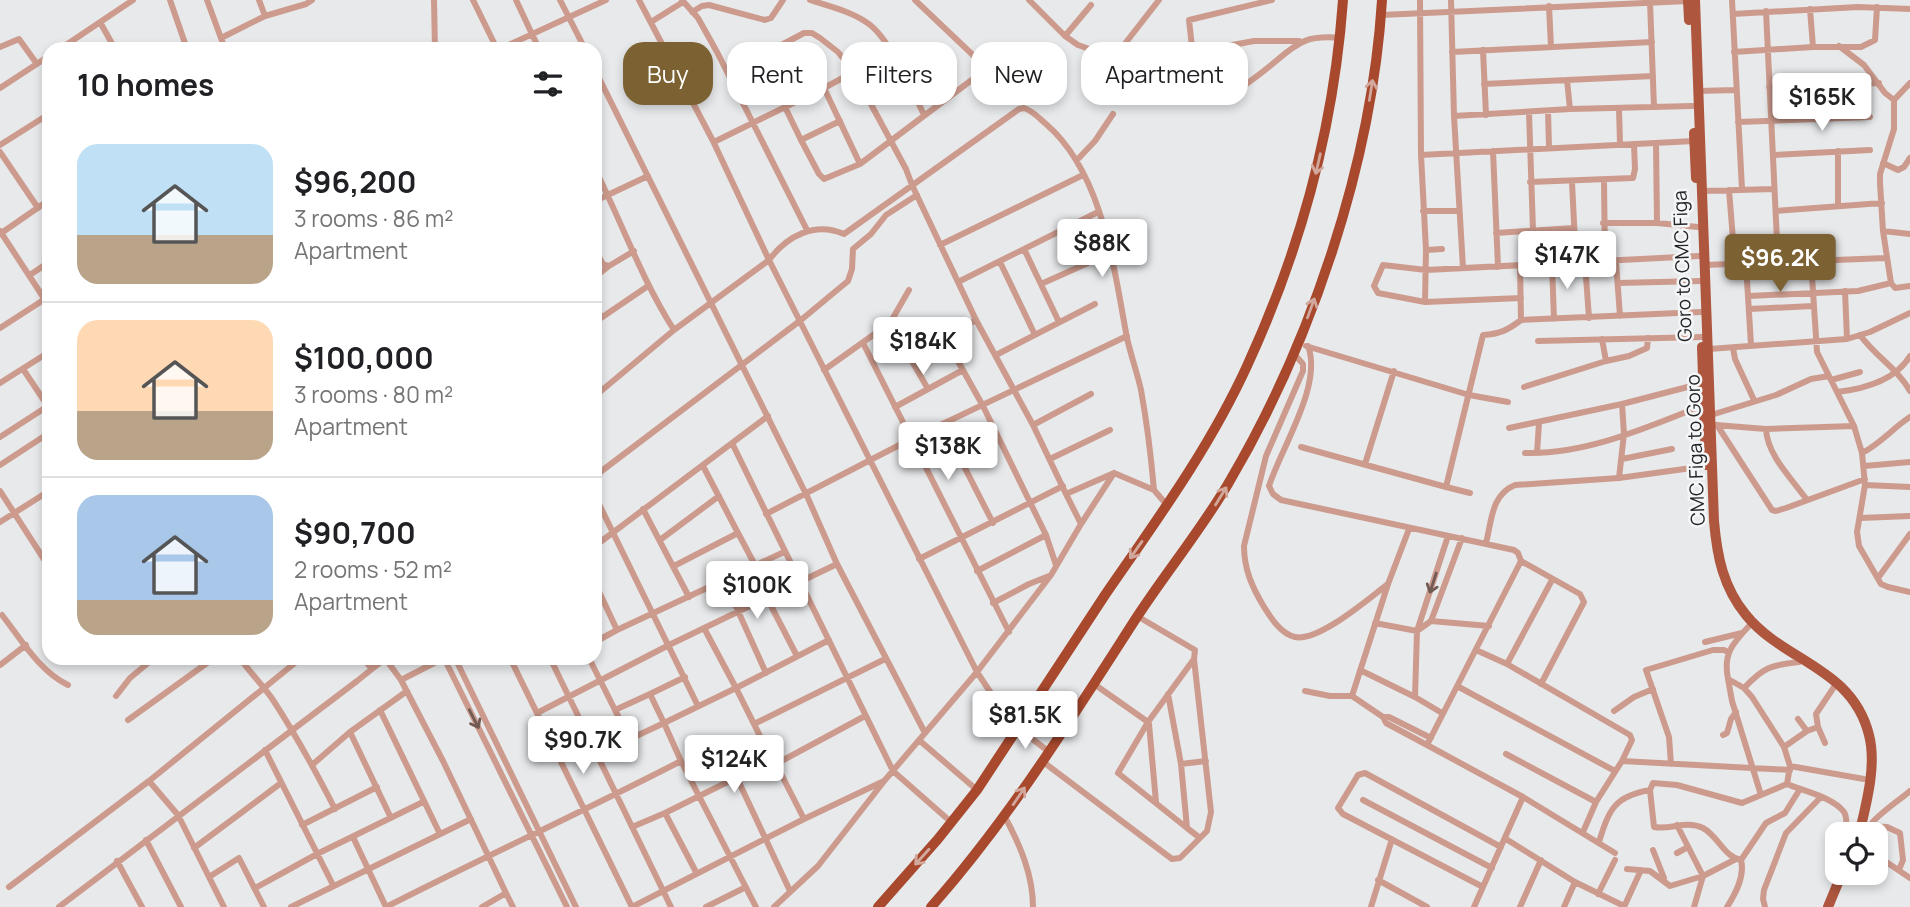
<!DOCTYPE html>
<meta charset="utf-8">
<style>
body{margin:0;font-family:Manrope,sans-serif;background:#f2f2f2;color:#202124;height:100vh;display:flex;flex-direction:column;font-size:26px;white-space:nowrap}
*{box-sizing:border-box;margin:0}
p{font-size:23px;color:#757577}
.icon{flex:none;width:38px;height:38px;fill:none;stroke:currentColor;stroke-width:2;stroke-linecap:round;stroke-linejoin:round}
.map{position:relative;flex:1;overflow:hidden}
.details{position:absolute;left:42px;top:42px;width:560px;height:623px;display:flex;flex-direction:column;background:#fff;border-radius:21px;box-shadow:0 4px 10px #0003}
.details>*{flex:none}
.top-card{position:absolute;left:623px;top:42px;width:665px;height:63px;display:flex;gap:14px}
.buttons{position:absolute;left:1825px;top:822px;display:grid;gap:14px}
.buttons a{display:grid;place-items:center;width:63px;height:63px;border-radius:14px;background:#fff;box-shadow:0 4px 10px #0003;font-size:35px}
.price{position:absolute;translate:-50% -60px;padding:0 16px;border-radius:7px;background:#fff;color:#222;font-size:23px;line-height:46px;filter:drop-shadow(0 2px 4px #0008)}
.price::after{content:'';position:absolute;left:50%;top:42px;width:21px;height:16px;margin-left:-10px;background:inherit;clip-path:polygon(0 0,100% 0,50% 100%)}
.price.active{background:#7c6233;color:#fff}
ul{padding:0;list-style:none}
li{display:flex;align-items:center;gap:21px;height:175px;padding:0 35px}
li+li{border-top:2px solid #e0e0e0}
li span{display:grid;place-items:center;flex:none;width:196px;height:140px;border-radius:21px;color:#555}
li>.icon{margin-inline-start:auto}
span .icon{width:84px;height:84px;fill:#fffc;stroke-width:1}
li b{font-size:30px}
h2{display:flex;justify-content:space-between;align-items:center;height:84px;padding:0 35px;font-size:30px}
.tag{padding:0 24px;border-radius:21px;background:#fff;box-shadow:0 4px 10px #0003;font-size:24px;line-height:63px}
.tag.active{background:#7c6233;color:#fff}
.map>svg:first-child{display:block}
.lines{fill:none;stroke-linecap:round;stroke-linejoin:round}
.minor{stroke:#cd9b8d;stroke-width:6}
.primary{stroke:#ae573e;stroke-width:10}
.trunk{stroke:#a8492e;stroke-width:10}
.oneway{stroke:#d2a89d}
.oneway2{stroke:#715a54}
.labels{text-anchor:middle;stroke-width:5;stroke-linejoin:round;paint-order:stroke}
.street-label{font-size:19px;fill:#252526;stroke:#f5f6f8}
</style>
<div class="map">
<svg width="1910" height="907" viewBox="0 0 1910 907">
<rect width="100%" height="100%" fill="#e7e9eb"/>
<g class="lines">
<path class="minor" d="M170 0 187 49
M207 0 225 49
M259 0 265 16
M434 0 435 49
M473 0 497 49
M516 0 539 49
M560 0 585 49
M639 0 713 141 769 260 977 672 1010 722 1048 751
M682 0 698 18 717 52 807 230
M810 0C828 6 850 11 866 22 889 36 912 90 924 115
M1029 0 1065 36 1091 5
M1420 0 1421 155 1426 250 1425 302
M1451 0 1454 116 1463 268
M1732 0 1742 189
M1650 2 1654 107
M1549 6 1551 47
M1810 9 1813 47
M1766 11 1778 262
M692 12 702 6 709 5 765 20 771 18 783 0
M1733 14 1858 7 1910 9
M1381 15 1688 1
M100 22 115 49
M651 22 683 2
M1065 36 1078 45 1106 55 1136 73 1189 53 1192 47 1189 20 1272 0
M221 38 265 16 306 4 312 0
M1839 46 1864 65 1885 93 1894 100
M0 47 19 39 37 64
M60 49 133 0
M500 49 606 0
M1483 50 1486 115
M770 51 804 33H812L820 38 838 52 853 71 906 169 912 185 976 320 1033 425 1066 494
M1452 52 1652 42
M1734 52 1813 47H1861L1875 40 1877 7
M1189 53 1254 41H1299
M1113 59 1159 0
M595 70 807 496 837 564 925 733
M1567 80 1570 109
M1910 83 1894 100V129L1880 174V183L1883 231 1891 283 1895 288 1910 286
M1484 84 1653 76
M1769 87 1879 83
M0 88 49 56
M824 88 860 164
M1698 91 1736 90
M1232 95C1246 84 1262 73 1276 61 1299 41 1309 35 1341 38
M1114 99 1122 87 1136 73
M785 107 801 140 840 121
M1619 108 1620 144
M1548 111 1549 148
M1529 113 1533 230
M1454 116 1570 109 1693 106
M1738 122 1870 117
M801 140 819 174 824 179 860 164 977 76 981 64 975 57 915 0
M714 142 824 88 891 52
M1656 143 1657 223
M0 145 49 114
M1493 151 1498 267
M1838 151V204
M0 152 38 208
M1421 155 1694 141
M1773 155 1870 150
M1077 160 1095 141 1113 114
M1883 163 1898 170 1904 167 1910 158
M595 169C622 223 642 280 674 330
M1604 180 1605 262
M1530 182 1633 178 1635 169 1634 144
M1572 182 1576 263
M1729 190 1735 264
M1703 191 1774 189
M595 201 648 176
M1423 211H1459
M1776 211 1882 203
M1603 223H1657L1698 227
M0 231 49 306
M1883 231 1910 234
M1496 233 1574 228
M0 234 49 200
M940 245 1083 175
M595 250 603 264 609 266 634 251
M1426 250 1442 249
M1025 251 1059 322
M1811 261 1817 352 1854 426 1862 453 1865 485 1857 532 1859 546 1881 584 1888 587 1910 592
M1000 262 1035 335
M1616 262 1620 316
M1585 263 1589 318
M1552 264 1554 319
M1746 264 1751 345
M1705 265 1886 258
M1520 266 1521 320
M30 275 49 262
M595 277 609 266
M958 282 1098 212
M1618 283 1700 281
M1041 284 1088 263
M1845 291 1847 339
M1749 296 1858 291 1891 283
M1521 298 1425 302 1378 293 1374 286 1383 265 1426 270 1699 256
M1749 309 1813 306
M595 322 648 286
M890 323 928 389
M0 328 45 299
M1860 335C1875 356 1898 369 1910 391
M945 338 983 406 1046 535 1056 565
M1602 339 1606 361
M1538 341 1702 337
M863 343 1009 632
M1306 346 1469 395 1508 402
M1308 346C1323 385 1281 448 1269 486L1273 494 1281 500 1514 550 1518 553 1521 561 1427 745 1523 797 1474 907
M1733 348 1735 359 1754 400
M1709 349 1847 339 1870 332 1910 313
M1294 354 1303 364V371L1266 456 1244 546C1244 569 1252 587 1264 607 1271 618 1281 634 1295 637 1319 642 1369 598 1388 584
M996 355 1095 304
M912 358 976 320
M23 369 49 408
M824 370 890 323 909 290
M1831 380 1860 372
M0 383 49 352
M1524 387 1606 361 1629 356 1647 348 1648 338
M1837 392C1863 389 1895 381 1910 356
M595 396 674 330 769 260C787 236 815 221 844 234L1019 109 1024 108C1033 111 1039 118 1046 124 1103 173 1114 269 1127 338 1131 356 1137 372 1141 390 1147 423 1151 456 1154 490
M895 407 963 370
M1711 415 1776 395 1811 379 1829 376
M943 425 993 523
M1033 425 1091 394
M1716 425 1766 429 1854 426
M1717 425 1772 510 1776 511 1786 508 1865 479
M1509 428 1622 404 1703 383
M1766 429C1767 455 1792 479 1807 500
M0 437 48 406
M732 443 893 771 951 822
M1301 447 1446 487
M1525 453C1586 455 1648 427 1704 405
M1537 453 1539 423
M1862 453C1880 444 1893 428 1910 417
M1050 459 1110 430
M1622 459 1672 449
M1365 464 1394 371
M0 465 49 433
M1864 466 1910 462
M595 476 801 320 848 281 852 269 853 249 871 234 886 215 917 195
M1619 478 1624 434 1622 404
M1865 485 1910 487
M0 491 49 567
M1470 493 1446 487 1483 335C1500 334 1508 330 1521 320L1701 312
M595 496 698 706
M643 509 689 597
M766 514 911 439 1127 336
M1860 518 1910 516
M0 522 49 491
M1081 524 1114 473
M1409 529 1388 584 1352 696 1383 717 1386 723 1427 745
M738 533 755 565
M660 540 719 496
M1486 543C1492 520 1491 495 1515 485L1619 478 1706 466
M595 546 768 416
M919 559 1063 486
M1521 561 1580 594 1584 602 1541 684
M674 566 738 533 703 466
M977 571 1046 535
M1878 578 1910 534
M724 580 766 673
M595 583 617 630 784 552
M767 598 797 656
M993 603 1029 584 1049 576
M2 615C21 639 39 671 68 685
M1431 621 1462 538
M1375 623 1417 631 1431 621 1489 626
M1749 626C1732 644 1723 654 1728 679L1744 688 1752 697 1784 747 1790 766 1787 784
M704 628 736 688 829 640
M595 642 617 630
M1705 642 1742 633
M1476 650 1507 664 1552 580
M240 658C250 673 263 685 273 700 296 735 316 772 335 809
M444 658 567 907
M455 658 576 907
M510 658 632 907
M550 658 671 907
M589 658 615 710 650 694 664 723 598 754
M1507 664 1630 735 1632 740 1622 761 1790 770
M0 665 26 645
M372 669 381 662 387 661 401 680 443 761 506 893 482 907
M1360 670 1415 697
M1728 679 1732 701 1761 795
M401 680 444 658
M1094 684 1148 722 1194 659
M1457 686 1615 771
M1744 688C1764 667 1771 665 1799 662
M1305 691 1330 696H1352
M650 694 685 677
M1168 694 1181 764
M116 696 130 678 154 658
M380 710 440 834
M615 710 630 739
M1614 711 1634 697 1653 689
M537 713 669 645 837 564
M1442 713 1415 697 1417 631 1448 536
M1383 717H1389L1431 738
M1798 719 1807 731
M128 720 214 658
M1148 722 1118 773 1187 828
M754 724 885 659
M1149 724 1156 802
M1818 727 1825 743
M350 732 391 818
M1723 735 1727 733 1731 719 1736 712
M919 740 977 790
M1784 747 1807 731 1818 727 1816 714 1834 687
M265 750 333 885
M1506 754 1596 802
M1042 761 1172 859 1180 858 1207 831 1211 812 1194 659 1195 650 1137 616
M776 764 865 716
M1671 764 1669 737 1646 670 1713 650H1724L1728 652
M312 765 350 732 407 691
M1790 766 1864 779
M737 778 790 891
M1523 797 1615 853
M1363 800 1492 868
M665 813 696 872
M1005 817C1020 845 1033 875 1033 907
M804 819 884 781
M302 825 377 787
M1677 825 1703 876 1694 907
M1861 826 1887 827 1900 833 1903 860 1899 870
M1870 826C1873 818 1901 799 1910 791
M1583 832 1596 802 1622 761
M1831 833 1838 835
M353 837 386 907
M1200 838 1187 828 1181 764 1206 761
M1506 839 1575 882 1624 906
M146 840 181 907
M1599 842C1609 809 1615 796 1650 790
M194 848 281 783
M1653 850 1664 878
M1677 853 1688 847
M1876 855 1910 878
M1741 860C1724 857 1718 836 1703 828 1686 820 1671 830 1654 827L1650 790 1653 783 1677 785 1742 803 1787 784C1803 791 1833 797 1844 812 1848 818 1846 828 1846 835
M117 861 142 907
M1627 869 1650 871 1670 886 1703 876 1736 859
M209 877 239 858 264 907
M1378 880 1427 907
M9 887 149 781
M1483 887 1343 814 1338 808 1358 775 1365 773 1501 847
M255 888 317 854 423 802
M506 893 513 907
M1598 894 1615 860
M59 907 357 681 372 669 363 658
M224 907 178 815 149 781 301 658
M291 907 471 819
M386 907C484 857 584 811 681 761
M632 907 804 819 776 764 772 760 665 813 632 827
M706 907 746 887
M756 907 681 761 664 723 736 688 772 760
M774 907 818 866 885 780 977 672 1051 575 1081 524 1066 494 1114 473 1154 490 1167 505
M1371 907 1392 839
M1520 907 1541 860
M1564 907 1575 882
M1624 907 1641 870
M1727 907C1736 893 1745 876 1741 860L1766 823 1785 813 1800 789
M1765 907 1763 899 1764 890 1786 833 1821 797"/>
<path class="primary" d="M1688 0 1689 20
M1695 0 1714 521C1717 556 1723 587 1746 615 1784 662 1852 667 1869 735 1877 766 1866 804 1859 835
M1694 133 1696 178
M1702 347 1706 465
M1828 907 1842 873"/>
<path class="trunk" d="M878 907 938 839 977 790C1020 725 1062 660 1105 595 1156 521 1209 449 1247 366 1300 251 1334 126 1343 0
M931 907C1008 820 1070 721 1133 623 1163 576 1199 533 1228 484 1311 344 1372 163 1382 0"/>
</g>
<defs><path id="oneway-shaft" d="M-6 0H5M1.5-3L5.5 0L1.5 3" fill="none" stroke-width="1.6" stroke-linecap="round" stroke-linejoin="round" transform="scale(1.75)"/></defs>
<g class="oneway">
<use href="#oneway-shaft" transform="translate(1371 90) rotate(-81)"/>
<use href="#oneway-shaft" transform="translate(1318 164) rotate(103)"/>
<use href="#oneway-shaft" transform="translate(1311 308) rotate(-70)"/>
<use href="#oneway-shaft" transform="translate(1221 496) rotate(-58)"/>
<use href="#oneway-shaft" transform="translate(1136 550) rotate(125)"/>
<use href="#oneway-shaft" transform="translate(1019 796) rotate(-56)"/>
<use href="#oneway-shaft" transform="translate(922 857) rotate(132)"/>
</g>
<g class="oneway2">
<use href="#oneway-shaft" transform="translate(1433 583) rotate(108)"/>
<use href="#oneway-shaft" transform="translate(474 719) rotate(63)"/>
</g>
<g class="labels">
<g class="street-label">
<text transform="translate(1682 266) rotate(-92)" y="7">Goro to CMC Figa</text>
<text transform="translate(1695 450) rotate(-92)" y="7">CMC Figa to Goro</text>
</g>
</g>
</svg>
<div class="buttons">
<a><svg class="icon" aria-label="locate" viewBox="0 0 24 24"><circle cx="12" cy="12" r="6"/><path d="M12 2v4M12 18v4M2 12h4M18 12h4"/></svg></a>
</div>
<b class="price" style="left:1822px;top:133px">$165K</b>
<b class="price" style="left:1102px;top:279px">$88K</b>
<b class="price" style="left:1567px;top:291px">$147K</b>
<b class="price active" style="left:1780px;top:294px">$96.2K</b>
<b class="price" style="left:923px;top:377px">$184K</b>
<b class="price" style="left:948px;top:482px">$138K</b>
<b class="price" style="left:757px;top:621px">$100K</b>
<b class="price" style="left:1025px;top:751px">$81.5K</b>
<b class="price" style="left:583px;top:776px">$90.7K</b>
<b class="price" style="left:734px;top:795px">$124K</b>
<div class="top-card">
<a class="tag active">Buy</a>
<a class="tag">Rent</a>
<a class="tag">Filters</a>
<a class="tag">New</a>
<a class="tag">Apartment</a>
</div>
<section class="details">
<h2>10 homes<svg class="icon" aria-label="filters" viewBox="0 0 24 24"><path d="M4 7h16M4 17h16"/><circle cx="9" cy="7" r="2"/><circle cx="15" cy="17" r="2"/></svg></h2>
<ul>
<li><span style="background:linear-gradient(#bfe0f5 65%,#b9a48a 0)"><svg class="icon" aria-label="home" viewBox="0 0 24 24"><path d="M3 11l9-7 9 7M6 9v11h12V9"/></svg></span><div><b>$96,200</b><p>3 rooms · 86 m²</p><p>Apartment</p></div></li>
<li><span style="background:linear-gradient(#ffd9b3 65%,#b9a48a 0)"><svg class="icon" aria-label="home" viewBox="0 0 24 24"><path d="M3 11l9-7 9 7M6 9v11h12V9"/></svg></span><div><b>$100,000</b><p>3 rooms · 80 m²</p><p>Apartment</p></div></li>
<li><span style="background:linear-gradient(#a9c7e8 75%,#b9a48a 0)"><svg class="icon" aria-label="home" viewBox="0 0 24 24"><path d="M3 11l9-7 9 7M6 9v11h12V9"/></svg></span><div><b>$90,700</b><p>2 rooms · 52 m²</p><p>Apartment</p></div></li>
</ul>
</section>
</div>
